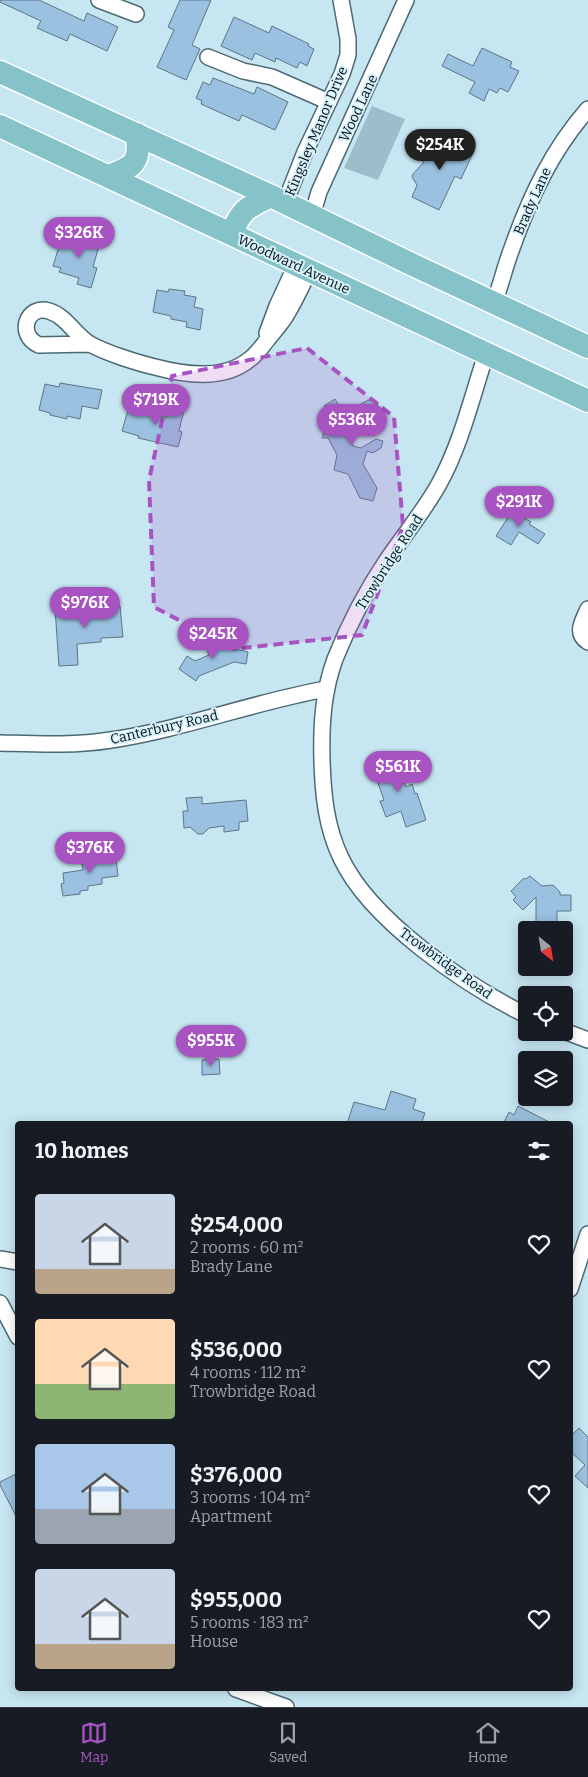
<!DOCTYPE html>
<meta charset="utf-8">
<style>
body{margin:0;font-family:Bitter,serif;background:#20242c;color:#f1f3f6;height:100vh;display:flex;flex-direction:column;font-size:19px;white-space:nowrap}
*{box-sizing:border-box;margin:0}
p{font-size:16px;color:#9ea1a6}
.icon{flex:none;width:28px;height:28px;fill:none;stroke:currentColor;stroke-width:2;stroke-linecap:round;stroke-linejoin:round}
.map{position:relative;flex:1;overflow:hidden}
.side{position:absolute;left:15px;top:1121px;width:558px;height:570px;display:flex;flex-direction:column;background:#171b24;border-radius:5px;box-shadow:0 2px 12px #0003}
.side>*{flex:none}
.needle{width:32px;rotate:150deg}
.controls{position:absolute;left:518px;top:921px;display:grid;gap:10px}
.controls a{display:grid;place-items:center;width:55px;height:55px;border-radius:5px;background:#171b24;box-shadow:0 2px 12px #0003;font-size:25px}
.price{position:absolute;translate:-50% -42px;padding:0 11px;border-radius:18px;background:#a853c2;color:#fff;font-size:16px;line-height:32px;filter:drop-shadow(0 1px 2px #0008)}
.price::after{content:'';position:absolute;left:50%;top:30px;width:15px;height:11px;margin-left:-8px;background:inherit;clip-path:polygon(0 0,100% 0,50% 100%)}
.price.current{background:#222;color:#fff}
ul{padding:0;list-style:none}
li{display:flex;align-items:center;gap:15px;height:125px;padding:0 20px}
li span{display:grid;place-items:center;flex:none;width:140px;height:100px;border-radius:5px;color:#555}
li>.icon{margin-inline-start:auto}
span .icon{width:60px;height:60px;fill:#fffc;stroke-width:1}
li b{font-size:21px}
h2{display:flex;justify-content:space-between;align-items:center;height:60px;padding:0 20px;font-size:21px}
.tabs{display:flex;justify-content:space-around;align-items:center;height:70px;border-top:1px solid #363941;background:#171b24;font-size:14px;color:#9ea1a6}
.tabs a{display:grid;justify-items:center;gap:2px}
.tabs .current{color:#a853c2}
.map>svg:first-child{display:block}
.green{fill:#9cbdc9}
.building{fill:#9ac1df;stroke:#5e7485}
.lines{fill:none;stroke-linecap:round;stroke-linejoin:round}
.minor-casing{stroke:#4d6a74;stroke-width:18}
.primary-casing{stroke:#fff;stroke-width:25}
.minor{stroke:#fff;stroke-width:15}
.primary{stroke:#86c3c8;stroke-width:22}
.marked{fill:#a853c2;fill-opacity:0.2;stroke:#a853c2;stroke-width:4;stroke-dasharray:10 6;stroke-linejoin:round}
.labels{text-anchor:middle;stroke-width:4;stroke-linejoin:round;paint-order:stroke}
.street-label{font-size:14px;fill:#061115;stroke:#d8f2fc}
</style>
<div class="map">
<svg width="588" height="1707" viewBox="0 0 588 1707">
<rect width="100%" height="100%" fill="#c6e6f2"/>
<path class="green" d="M372 106 405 119 378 180 344 168Z"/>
<path class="building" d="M0 0H39L84 21 87 13 118 27 107 51 70 34 67 41 37 28 41 21 0 2Z
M180 0H211L192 45 200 49 186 80 157 67 174 30 168 27Z
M234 17 269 33 272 26 309 44 308 46 314 49 307 66 300 62 297 68 276 58 275 62 255 53 252 60 221 46Z
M482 48 512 62 510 67 519 71 508 92 500 88 497 93 489 89 484 101 469 93 475 82 442 66 448 54 473 66Z
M213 78 254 94 257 87 288 102 275 130 242 115 239 121 201 104 202 101 196 98 203 82 210 85Z
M438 136 447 141 448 138 468 147 466 150 473 153 461 179 455 176 439 210 412 197 417 185 412 177 413 174 424 162 420 160 427 145 433 148Z
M79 232 93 236 92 240 100 242 93 267 97 268 91 288 77 284 79 278 59 272 61 268 53 266 60 243 74 247Z
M169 289 185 291 184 295 196 297 194 307 203 309 200 330 186 327 187 322 171 319V316L153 312 157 290 168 292Z
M60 383 102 390 98 409 82 406 80 419 67 416V419L50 415V413L39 410 45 384 59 387Z
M335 399 344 414 368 400 378 403 375 412 344 429 353 446 361 448 376 439 383 441 381 448 373 453 367 451 363 464 377 488 373 501 360 498 348 474 334 470 337 455 328 438H322L329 414 324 406Z
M170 405 184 410 179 431 182 432 178 447 138 438 139 436 122 431 128 410 135 412V409L166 418Z
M520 504 529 510 524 518 531 522 529 524 545 534 538 544 519 532 511 545 496 536 511 513 514 514Z
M98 605 99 608 120 606 123 637 101 638V642L77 644 78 665 59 666 55 608Z
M227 640 230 648 248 652 246 664 234 662 199 676 196 681 179 669 187 656 195 661 209 655 206 648Z
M391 753 395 765 398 764 406 787 412 784 415 794 417 793 426 820 406 827 401 811 386 817 380 801 384 800 374 772 381 769 378 758Z
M202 797V804L246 800 248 821 239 822V830L224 832V826L209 828 203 834H198L190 827 184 828 183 811H188L186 798Z
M108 852 110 859 116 858 118 876 102 878V884L88 886V890L80 891V894L63 896 61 884 64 883 63 873 83 870 81 859 96 857 95 854Z
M530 876 542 886 553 885 560 892V895H571V911H557V930H536V897L523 910 513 900 516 897 511 891 524 878 526 879Z
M219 1059 220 1074 202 1075V1060Z
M391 1091 416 1099 413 1109 425 1113 421 1124H347L354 1102 385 1110Z
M518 1106 553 1124H503L509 1112 514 1115Z
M579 1428 588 1437V1488L575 1476 585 1465 570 1451V1437Z
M18 1473V1520L0 1485V1482Z"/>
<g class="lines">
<defs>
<path id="minor" d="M99 0 136 14
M208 57 243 71 272 77 329 102
M285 203 305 152 342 74 348 55V39L341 0
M312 216 319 192 406 0
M494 303C501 285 505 266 512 248 530 197 552 150 588 109
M267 333 277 306 296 265
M90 344 39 345C16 335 27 304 49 311 66 316 76 336 90 344 106 353 138 363 155 367 185 375 224 381 250 359 257 354 262 346 268 339 275 330 283 322 288 312 296 299 302 285 309 271
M486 354C472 397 461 444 439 484 424 511 404 535 387 560 366 591 349 624 335 659 323 692 321 725 322 761 323 794 326 827 341 858 370 920 465 985 526 1015
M588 609C583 621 574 633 588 642
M0 743C37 744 74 746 111 740 184 729 253 702 326 689
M564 1031 588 1040
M0 1259 18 1262
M570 1289 588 1234
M0 1303 18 1337
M236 1689 286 1707"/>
<path id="primary" d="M0 72 271 196 409 263 588 347
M0 126 588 401
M109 176C135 166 140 163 137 134
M231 234C242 209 246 208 271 196"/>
</defs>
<use href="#minor" class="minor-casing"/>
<use href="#primary" class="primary-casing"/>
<use href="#minor" class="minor"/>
<use href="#primary" class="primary"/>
</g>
<path class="marked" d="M307 348 394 417 403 526 362 635 234 649 154 607 149 480 172 376Z"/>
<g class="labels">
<g class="street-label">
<text transform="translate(358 108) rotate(-65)" y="5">Wood Lane</text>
<text transform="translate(316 131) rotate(-67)" y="5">Kingsley Manor Drive</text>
<text transform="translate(532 201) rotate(-66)" y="5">Brady Lane</text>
<text transform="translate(294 264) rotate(25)" y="5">Woodward Avenue</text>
<text transform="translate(389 562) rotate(-57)" y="5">Trowbridge Road</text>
<text transform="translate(164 727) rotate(-13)" y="5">Canterbury Road</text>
<text transform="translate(446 963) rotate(36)" y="5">Trowbridge Road</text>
</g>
</g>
</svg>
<div class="controls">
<a><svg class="needle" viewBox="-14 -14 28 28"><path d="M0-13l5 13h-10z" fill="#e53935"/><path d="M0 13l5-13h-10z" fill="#9ea1a6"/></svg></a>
<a><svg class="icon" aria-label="locate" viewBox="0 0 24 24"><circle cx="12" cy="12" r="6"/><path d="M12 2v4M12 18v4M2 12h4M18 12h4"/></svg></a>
<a><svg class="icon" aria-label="layers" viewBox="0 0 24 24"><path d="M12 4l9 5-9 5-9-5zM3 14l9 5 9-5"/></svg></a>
</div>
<b class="price current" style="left:440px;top:171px">$254K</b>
<b class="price" style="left:79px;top:259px">$326K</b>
<b class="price" style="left:156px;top:426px">$719K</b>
<b class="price" style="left:352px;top:446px">$536K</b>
<b class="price" style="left:519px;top:528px">$291K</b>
<b class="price" style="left:85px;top:629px">$976K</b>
<b class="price" style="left:213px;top:660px">$245K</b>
<b class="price" style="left:398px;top:793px">$561K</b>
<b class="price" style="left:90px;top:874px">$376K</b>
<b class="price" style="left:211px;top:1067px">$955K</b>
<section class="side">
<h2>10 homes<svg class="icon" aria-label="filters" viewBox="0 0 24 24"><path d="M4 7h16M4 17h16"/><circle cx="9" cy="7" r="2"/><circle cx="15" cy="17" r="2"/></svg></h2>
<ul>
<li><span style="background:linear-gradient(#c9d6e8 75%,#b9a48a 0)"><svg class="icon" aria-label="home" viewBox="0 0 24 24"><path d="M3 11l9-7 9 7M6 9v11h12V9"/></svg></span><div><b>$254,000</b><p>2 rooms · 60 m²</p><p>Brady Lane</p></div><svg class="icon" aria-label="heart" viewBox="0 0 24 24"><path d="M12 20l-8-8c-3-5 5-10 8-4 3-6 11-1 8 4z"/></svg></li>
<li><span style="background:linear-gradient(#ffd9b3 65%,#8fb573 0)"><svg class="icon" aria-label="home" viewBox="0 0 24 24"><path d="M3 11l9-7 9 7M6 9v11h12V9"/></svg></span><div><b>$536,000</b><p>4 rooms · 112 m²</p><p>Trowbridge Road</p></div><svg class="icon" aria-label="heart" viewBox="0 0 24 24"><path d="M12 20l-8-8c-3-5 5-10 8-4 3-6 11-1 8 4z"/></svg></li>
<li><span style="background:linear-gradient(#a9c7e8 65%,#9aa5b1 0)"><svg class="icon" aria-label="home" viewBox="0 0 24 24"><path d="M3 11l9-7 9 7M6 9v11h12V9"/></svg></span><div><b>$376,000</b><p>3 rooms · 104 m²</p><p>Apartment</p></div><svg class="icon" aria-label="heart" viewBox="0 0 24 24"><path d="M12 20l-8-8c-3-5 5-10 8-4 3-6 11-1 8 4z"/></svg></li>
<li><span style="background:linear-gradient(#c9d6e8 75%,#b9a48a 0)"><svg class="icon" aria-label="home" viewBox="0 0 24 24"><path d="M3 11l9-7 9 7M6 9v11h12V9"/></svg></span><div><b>$955,000</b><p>5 rooms · 183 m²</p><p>House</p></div><svg class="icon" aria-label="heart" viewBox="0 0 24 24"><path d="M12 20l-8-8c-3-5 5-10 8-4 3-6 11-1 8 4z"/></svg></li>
</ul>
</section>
</div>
<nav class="tabs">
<a class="current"><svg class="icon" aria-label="map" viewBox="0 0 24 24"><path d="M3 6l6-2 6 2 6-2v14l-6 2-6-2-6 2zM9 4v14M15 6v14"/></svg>Map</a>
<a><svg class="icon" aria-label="saved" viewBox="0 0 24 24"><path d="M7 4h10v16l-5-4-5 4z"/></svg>Saved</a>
<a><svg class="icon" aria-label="home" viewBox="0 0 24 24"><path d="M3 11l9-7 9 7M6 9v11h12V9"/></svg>Home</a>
</nav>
